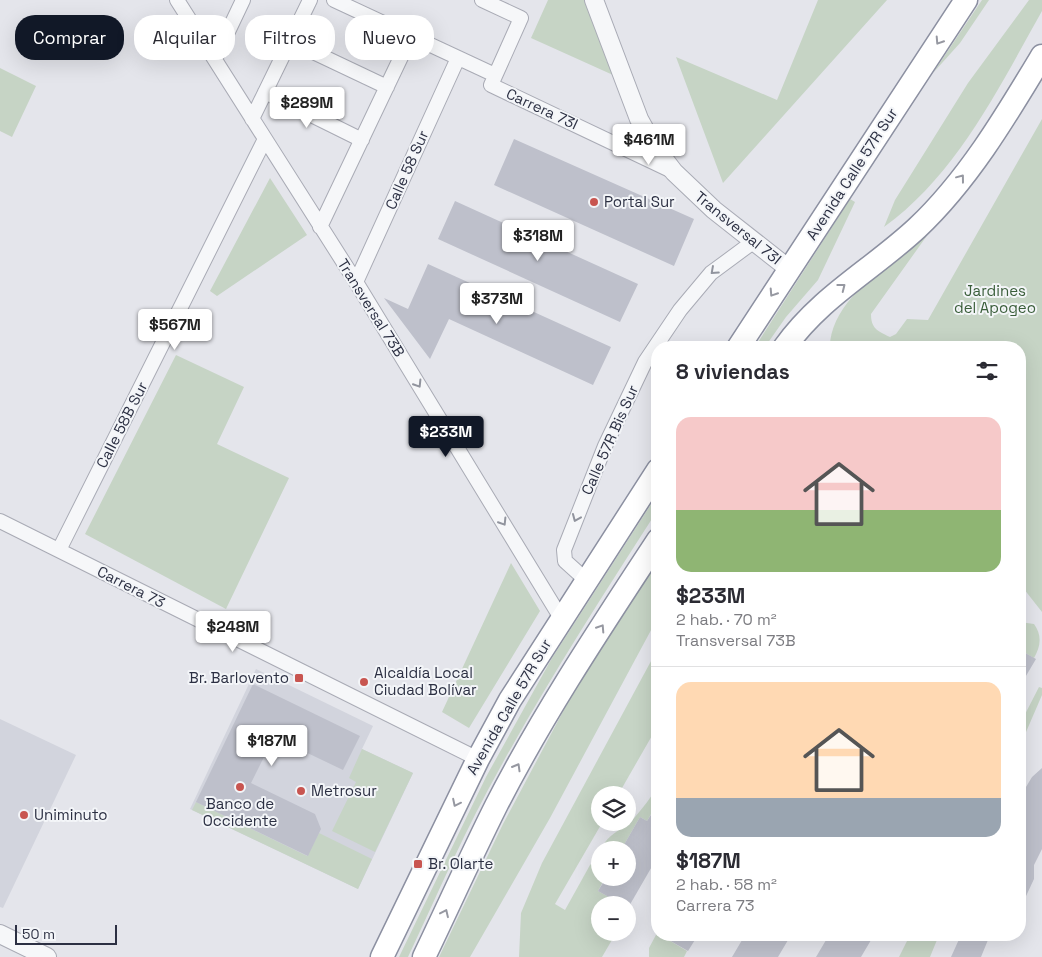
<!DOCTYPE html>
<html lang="es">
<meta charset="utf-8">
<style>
body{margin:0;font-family:"Space Grotesk",sans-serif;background:#f2f2f3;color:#2b2b33;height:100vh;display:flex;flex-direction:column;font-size:19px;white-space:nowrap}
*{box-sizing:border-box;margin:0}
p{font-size:16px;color:#7c7c81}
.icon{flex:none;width:28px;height:28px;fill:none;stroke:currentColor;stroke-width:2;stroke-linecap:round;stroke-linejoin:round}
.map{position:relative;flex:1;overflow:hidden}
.drawer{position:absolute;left:651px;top:341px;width:375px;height:600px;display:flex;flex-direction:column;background:#fff;border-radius:20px;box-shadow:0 5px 20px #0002}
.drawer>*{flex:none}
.guide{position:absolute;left:15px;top:15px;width:475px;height:45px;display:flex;gap:10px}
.fabs{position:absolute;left:591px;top:786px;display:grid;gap:10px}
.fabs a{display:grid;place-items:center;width:45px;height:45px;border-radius:50%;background:#fff;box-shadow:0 5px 20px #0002;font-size:25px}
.scale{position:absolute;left:15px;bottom:12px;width:102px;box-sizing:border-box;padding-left:5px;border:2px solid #2c3043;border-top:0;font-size:14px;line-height:18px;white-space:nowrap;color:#2c3043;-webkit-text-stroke:4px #f3f5f8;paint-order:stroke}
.price{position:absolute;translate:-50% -42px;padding:0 11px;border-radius:5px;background:#fff;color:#222;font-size:16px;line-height:32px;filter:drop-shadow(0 1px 2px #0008)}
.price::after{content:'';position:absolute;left:50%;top:30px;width:15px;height:11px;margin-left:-8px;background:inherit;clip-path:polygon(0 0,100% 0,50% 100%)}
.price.active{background:#111827;color:#fff}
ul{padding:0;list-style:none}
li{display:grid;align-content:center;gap:10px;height:265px;padding:0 25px}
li+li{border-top:1px solid #e1e1e2}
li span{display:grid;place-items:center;height:155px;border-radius:15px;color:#555}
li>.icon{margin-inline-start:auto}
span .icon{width:90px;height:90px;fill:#fffc;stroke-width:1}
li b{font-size:21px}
h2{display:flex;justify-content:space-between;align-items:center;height:60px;padding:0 25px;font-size:21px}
.pill{padding:0 18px;border-radius:20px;background:#fff;box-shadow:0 5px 20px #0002;font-size:18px;line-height:45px}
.pill.active{background:#111827;color:#fff}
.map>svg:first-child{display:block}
.built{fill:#d2d4dd}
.green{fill:#c6d4c5}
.building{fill:#bec0cb}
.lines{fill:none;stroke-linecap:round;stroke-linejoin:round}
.minor-casing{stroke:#a9abb5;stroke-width:16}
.tertiary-casing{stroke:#a9abb5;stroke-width:20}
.trunk-casing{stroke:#8c90a1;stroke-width:25}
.minor{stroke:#f6f7f9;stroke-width:14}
.tertiary{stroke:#f6f7f9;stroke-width:18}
.trunk{stroke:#fff;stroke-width:22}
.oneway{stroke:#9698a1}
.oneway2{stroke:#91949e}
.poi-dot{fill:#c85550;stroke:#f3f5f8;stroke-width:2}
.labels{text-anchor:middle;stroke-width:4;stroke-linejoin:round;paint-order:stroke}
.street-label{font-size:15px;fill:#2c3043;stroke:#f3f5f8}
.poi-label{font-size:15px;fill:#2c3043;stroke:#f3f5f8;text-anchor:start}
.park-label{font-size:15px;fill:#3a5e3a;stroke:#f3f5f8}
</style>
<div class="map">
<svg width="1042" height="957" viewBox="0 0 1042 957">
<rect width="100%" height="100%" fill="#e4e5eb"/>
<path class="built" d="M256 669 373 726 362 749 413 773 358 889 190 809Z
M0 719 76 755 3 908 0 907Z"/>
<path class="green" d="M548 0H587L613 75 531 38Z
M818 0H887L723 183 676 57 777 100Z
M982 0H989L960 43 933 73Z
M1029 0H1042V11C998 89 957 174 884 227L895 200 968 83Z
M0 68 36 86 12 137 0 131Z
M1042 119V612L1020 584V348H830C829 299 897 258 931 230L871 314C871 328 877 331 890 337L896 334 907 319 928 320Z
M270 178 307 235 217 296 210 291Z
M850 199 855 202 818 280 786 317 765 347H755Z
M176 355 244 387 217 444 289 478 226 609 85 534Z
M657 495V511C603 595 549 679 501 766 466 828 438 893 408 957H399L486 777 552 658Z
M657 557V619L550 818 470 957H439L503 824 567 704Z
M511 563 540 611 469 728 442 712Z
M1020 622 1034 624C1042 635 1041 646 1034 658L1020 650Z
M657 650V727L618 795H600V822L602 823 555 904 565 910 590 865 600 855V878H605L598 891 623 905H600V932L616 933 602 957H519L521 913 542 863Z
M1039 687 1042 688V695L1020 746V724Z
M362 749 413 773 375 852 332 831 356 782 349 778Z
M657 788V804L647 821 640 817 621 850H601C607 833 624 830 635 817 643 808 650 798 657 788Z
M196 802 307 856 319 833 372 859 358 889 192 810Z
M657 933 687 951 684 957H649V948Z
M910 935H939L930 957H899Z"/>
<path class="building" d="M514 139 694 219 674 266 494 185Z
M455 201 638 284 620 322 438 239Z
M428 264 611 347 593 385 449 319 430 359 384 298 408 309Z
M1020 650 1036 659 1020 686Z
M253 684 360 736 343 770 274 737 251 783 315 814 321 829 308 856 196 802Z
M1042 768V849L1034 865V879L1020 909V797L1032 777Z
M658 804V856L628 908V905H623L598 891 606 878H628V850H621L640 817 647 821Z
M660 935H698L688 951Z
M745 935H791L778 957H732Z
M829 935H874L861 957H816Z
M961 935H990L981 957H951Z"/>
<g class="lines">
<defs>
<path id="minor" d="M177 0 356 282 561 618
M334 0 495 75
M482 0 521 18 491 85 672 171
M290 41 387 87
M215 59 243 0
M265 92 362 140
M252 119 310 0
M320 227 411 36
M356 282 458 58
M0 521 478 759
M59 550 265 139
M586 580 565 561 564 550 605 446 645 362 680 310 711 273 753 242"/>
<path id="tertiary" d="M594 0 639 119 654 146 674 172 714 210 789 269
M0 934 47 957"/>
<path id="trunk" d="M738 348 966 0
M784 348C821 296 872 270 917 228 968 180 1006 116 1042 56
M382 957 478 759 510 700 658 470
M424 957C448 907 471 856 496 806 543 714 601 627 658 540"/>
</defs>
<use href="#minor" class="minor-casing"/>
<use href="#tertiary" class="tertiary-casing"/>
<use href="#trunk" class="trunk-casing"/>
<use href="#minor" class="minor"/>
<use href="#tertiary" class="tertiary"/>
<use href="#trunk" class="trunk"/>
</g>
<defs><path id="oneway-chevron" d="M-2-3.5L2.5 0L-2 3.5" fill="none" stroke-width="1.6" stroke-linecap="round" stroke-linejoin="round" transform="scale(1.25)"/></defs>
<g class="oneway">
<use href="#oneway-chevron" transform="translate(939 41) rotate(123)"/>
<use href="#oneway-chevron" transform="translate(961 178) rotate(-53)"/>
<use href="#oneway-chevron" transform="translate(842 287) rotate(-38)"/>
<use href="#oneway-chevron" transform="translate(773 293) rotate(123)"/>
<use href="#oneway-chevron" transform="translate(601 628) rotate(-57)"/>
<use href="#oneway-chevron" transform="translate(517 767) rotate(-60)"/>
<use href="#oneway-chevron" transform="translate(456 803) rotate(116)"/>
<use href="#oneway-chevron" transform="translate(445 913) rotate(-65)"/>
</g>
<g class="oneway2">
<use href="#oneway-chevron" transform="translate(714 271) rotate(138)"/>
<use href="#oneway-chevron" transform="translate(418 384) rotate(58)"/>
<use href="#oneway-chevron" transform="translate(576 518) rotate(113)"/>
<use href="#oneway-chevron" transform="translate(503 522) rotate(58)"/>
</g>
<g class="poi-dot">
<circle cx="594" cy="202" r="5"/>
<rect x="294" y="673" width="10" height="10" rx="2.5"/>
<circle cx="364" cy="682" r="5"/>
<circle cx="240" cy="787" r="5"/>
<circle cx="301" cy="791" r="5"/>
<circle cx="24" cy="815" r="5"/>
<rect x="413" y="859" width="10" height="10" rx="2.5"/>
</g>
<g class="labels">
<g class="street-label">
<text transform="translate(542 109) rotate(25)" y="5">Carrera 73I</text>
<text transform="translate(407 170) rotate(-66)" y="5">Calle 58 Sur</text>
<text transform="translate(852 174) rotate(-57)" y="5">Avenida Calle 57R Sur</text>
<text transform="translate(738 228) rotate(39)" y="5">Transversal 73I</text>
<text transform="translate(371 308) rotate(58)" y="5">Transversal 73B</text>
<text transform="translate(122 425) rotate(-63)" y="5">Calle 58B Sur</text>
<text transform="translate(610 440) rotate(-66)" y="5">Calle 57R Bis Sur</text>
<text transform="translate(131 587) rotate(27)" y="5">Carrera 73</text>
<text transform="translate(509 707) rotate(-60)" y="5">Avenida Calle 57R Sur</text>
</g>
<g class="poi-label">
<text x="604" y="207">Portal Sur</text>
<text x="374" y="678">Alcaldía Local<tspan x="374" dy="17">Ciudad Bolívar</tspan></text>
<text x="289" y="683" text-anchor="end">Br. Barlovento</text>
<text x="311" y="796">Metrosur</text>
<text x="240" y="809" text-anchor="middle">Banco de<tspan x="240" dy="17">Occidente</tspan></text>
<text x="34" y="820">Uniminuto</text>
<text x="428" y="869">Br. Olarte</text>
</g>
<g class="park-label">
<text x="995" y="296">Jardines<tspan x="995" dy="17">del Apogeo</tspan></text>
</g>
</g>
</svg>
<div class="fabs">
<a><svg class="icon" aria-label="layers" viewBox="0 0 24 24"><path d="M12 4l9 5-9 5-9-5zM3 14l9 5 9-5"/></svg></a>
<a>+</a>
<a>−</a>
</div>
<div class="scale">50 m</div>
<b class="price" style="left:307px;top:129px">$289M</b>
<b class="price" style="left:649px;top:166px">$461M</b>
<b class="price" style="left:538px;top:262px">$318M</b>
<b class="price" style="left:497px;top:325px">$373M</b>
<b class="price" style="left:175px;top:351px">$567M</b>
<b class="price active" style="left:446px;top:458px">$233M</b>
<b class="price" style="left:233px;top:653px">$248M</b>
<b class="price" style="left:272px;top:767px">$187M</b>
<div class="guide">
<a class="pill active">Comprar</a>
<a class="pill">Alquilar</a>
<a class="pill">Filtros</a>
<a class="pill">Nuevo</a>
</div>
<section class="drawer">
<h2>8 viviendas<svg class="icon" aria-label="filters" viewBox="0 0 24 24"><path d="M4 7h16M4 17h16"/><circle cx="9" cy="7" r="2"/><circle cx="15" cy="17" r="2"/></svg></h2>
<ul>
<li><span style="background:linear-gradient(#f6c9c9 60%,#8fb573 0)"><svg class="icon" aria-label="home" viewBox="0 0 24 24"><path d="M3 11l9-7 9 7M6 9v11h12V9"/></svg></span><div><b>$233M</b><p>2 hab. · 70 m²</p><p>Transversal 73B</p></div></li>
<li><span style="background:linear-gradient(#ffd9b3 75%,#9aa5b1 0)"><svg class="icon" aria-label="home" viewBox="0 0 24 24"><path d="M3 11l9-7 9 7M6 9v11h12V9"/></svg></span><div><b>$187M</b><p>2 hab. · 58 m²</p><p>Carrera 73</p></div></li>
</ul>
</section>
</div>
